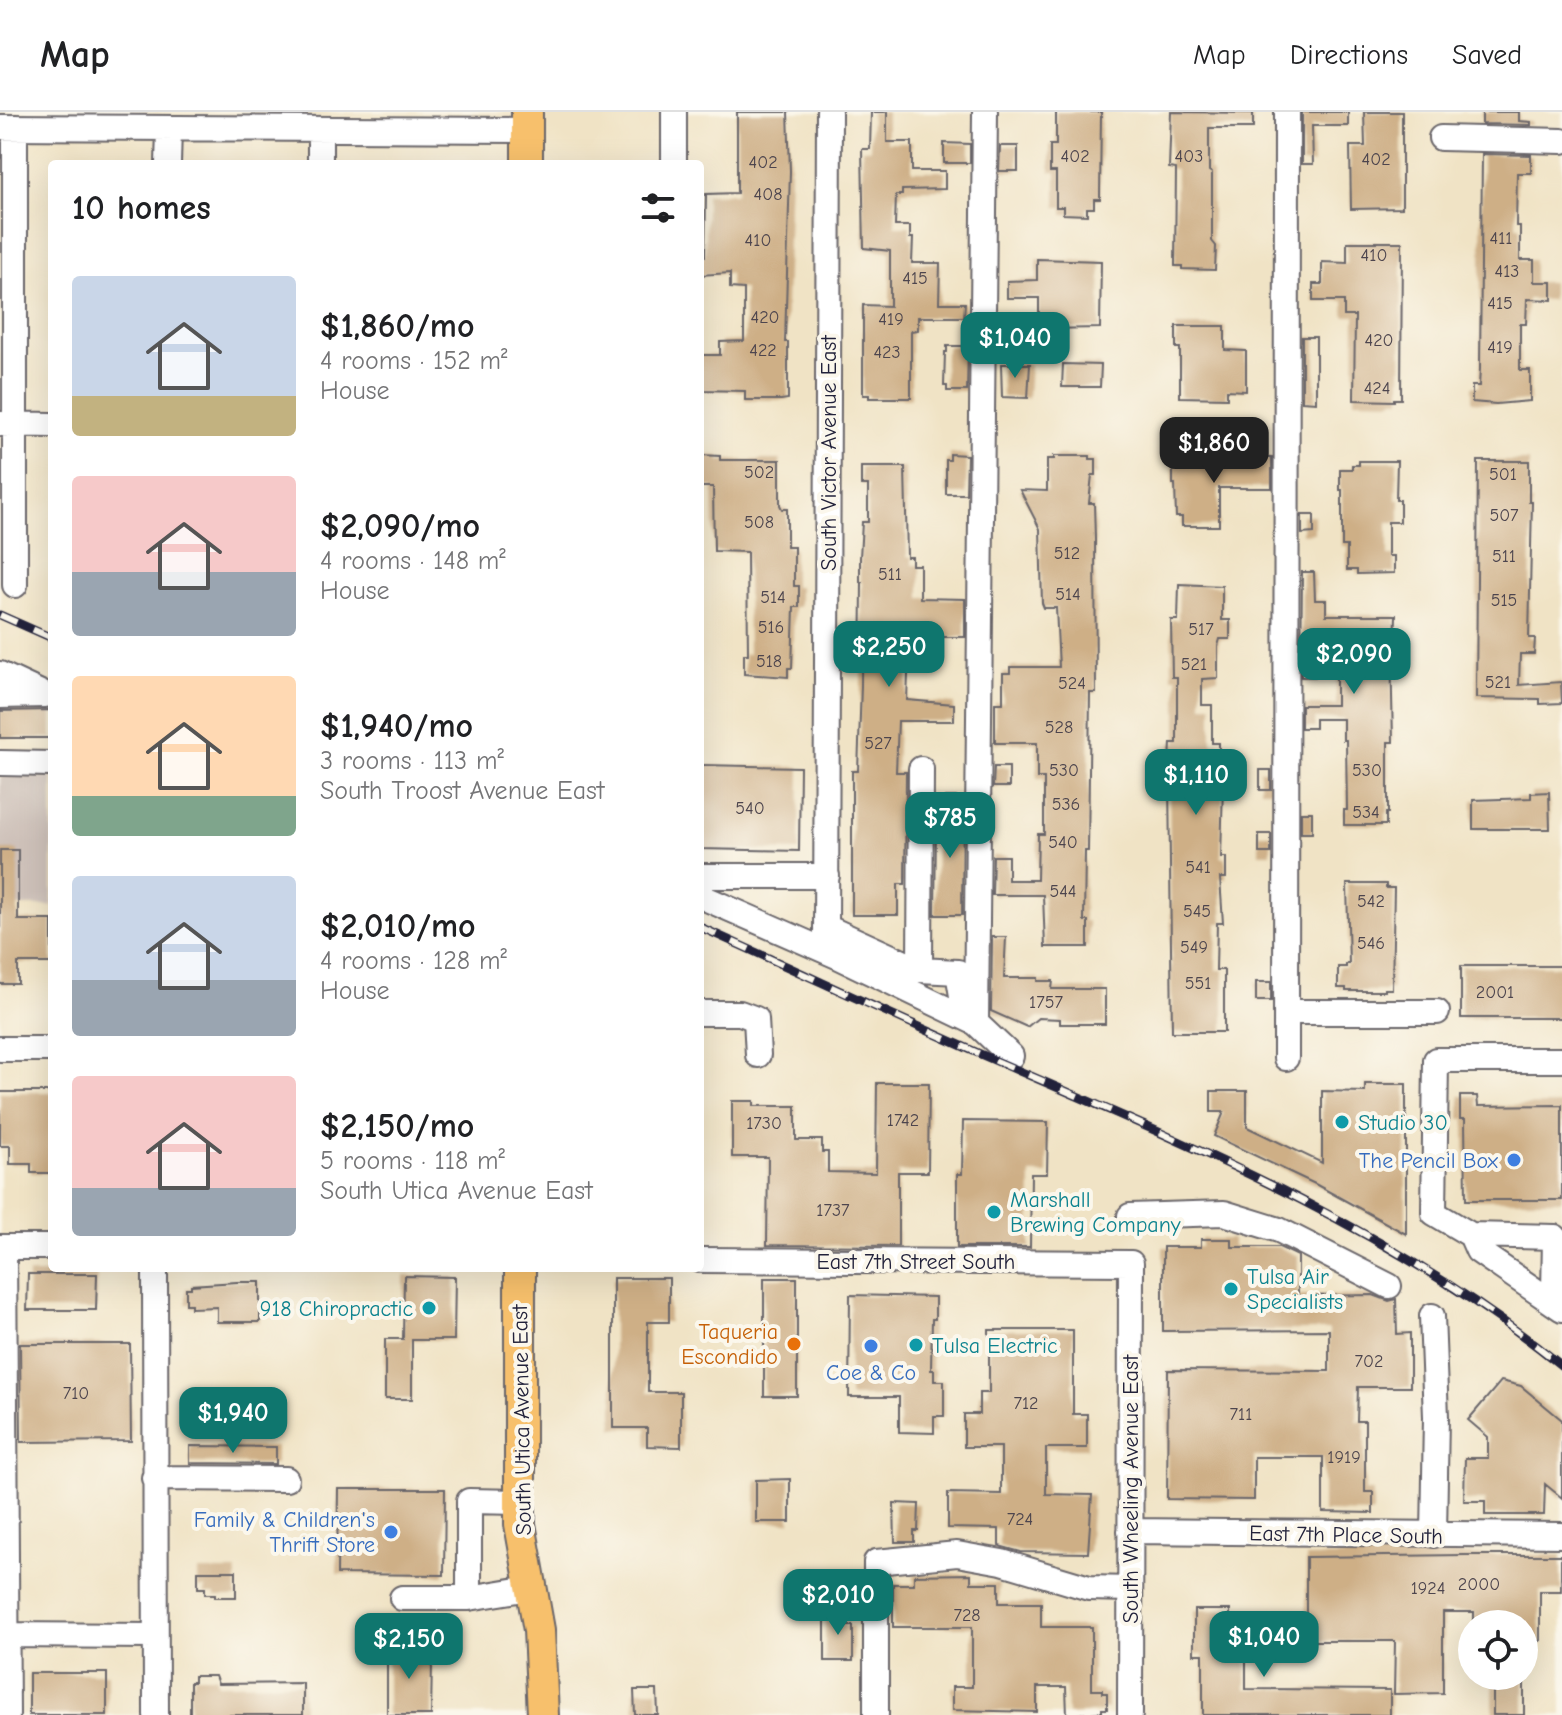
<!DOCTYPE html>
<meta charset="utf-8">
<style>
body{margin:0;font-family:"Comic Neue",sans-serif;background:#f6f6f6;color:#202124;height:100vh;display:flex;flex-direction:column;font-size:30px;white-space:nowrap}
*{box-sizing:border-box;margin:0}
p{font-size:26px;color:#757577}
.icon{flex:none;width:44px;height:44px;fill:none;stroke:currentColor;stroke-width:2;stroke-linecap:round;stroke-linejoin:round}
.map{position:relative;flex:1;overflow:hidden}
.side{position:absolute;left:48px;top:48px;width:656px;height:1112px;display:flex;flex-direction:column;background:#fff;border-radius:8px;box-shadow:0 8px 32px #0002}
.side>*{flex:none}
.buttons{position:absolute;left:1458px;top:1498px;display:grid;gap:16px}
.buttons a{display:grid;place-items:center;width:80px;height:80px;border-radius:50%;background:#fff;box-shadow:0 8px 32px #0002;font-size:40px}
.price{position:absolute;translate:-50% -68px;padding:0 18px;border-radius:16px;background:#0f766e;color:#fff;font-size:26px;line-height:52px;filter:drop-shadow(0 2px 4px #0008)}
.price::after{content:'';position:absolute;left:50%;top:48px;width:24px;height:18px;margin-left:-12px;background:inherit;clip-path:polygon(0 0,100% 0,50% 100%)}
.price.on{background:#222;color:#fff}
ul{padding:0;list-style:none}
li{display:flex;align-items:center;gap:24px;height:200px;padding:0 24px}
li span{display:grid;place-items:center;flex:none;width:224px;height:160px;border-radius:8px;color:#555}
li>.icon{margin-inline-start:auto}
span .icon{width:96px;height:96px;fill:#fffc;stroke-width:1}
li b{font-size:34px}
h2{display:flex;justify-content:space-between;align-items:center;height:96px;padding:0 24px;font-size:34px}
header{display:flex;align-items:center;gap:48px;box-sizing:border-box;height:112px;padding:0 40px;background:#fff;border-bottom:2px solid #e0e0e0}
header strong{font-size:38px}
nav{display:flex;gap:44px;margin-inline-start:auto;font-size:28px}
.map>svg:first-child{display:block}
.industrial{fill:#cec1b9}
.building{fill:#ceaf86}
.lines{fill:none;stroke-linecap:round;stroke-linejoin:round}
.minor-casing{stroke:#6a666b;stroke-width:28}
.major-casing{stroke:#6a666b;stroke-width:34}
.minor{stroke:#fff;stroke-width:24}
.major{stroke:#f7c06c;stroke-width:30}
.rail-casing{stroke:#22223b;stroke-width:9}
.rail{stroke:#fbf7ec;stroke-width:6;stroke-dasharray:18;stroke-linecap:butt}
.culture-dot{fill:#0f9aa8;stroke:#fbf7ec;stroke-width:3}
.shop-dot{fill:#3f7fe0;stroke:#fbf7ec;stroke-width:3}
.food-dot{fill:#e8710a;stroke:#fbf7ec;stroke-width:3}
.labels{text-anchor:middle;stroke-width:8;stroke-linejoin:round;paint-order:stroke}
.number-label{font-size:18px;fill:#4d454e}
.street-label{font-size:22px;fill:#22223b;stroke:#fbf7ec}
.culture-label{font-size:22px;fill:#0d838f;stroke:#fbf7ec;text-anchor:start}
.shop-label{font-size:22px;fill:#366cbe;stroke:#fbf7ec;text-anchor:end}
.food-label{font-size:22px;fill:#c56008;stroke:#fbf7ec;text-anchor:end}
</style>
<header>
<strong>Map</strong>
<nav><a>Map</a><a>Directions</a><a>Saved</a></nav>
</header>
<div class="map">
<svg width="1562" height="1603" viewBox="0 0 1562 1603">
<rect width="100%" height="100%" fill="#fbf7ec"/>
<filter id="ink" filterUnits="userSpaceOnUse"><feTurbulence type="fractalNoise" baseFrequency=".0125" numOctaves="2"/><feDisplacementMap in="SourceGraphic" scale="16" xChannelSelector="R" yChannelSelector="G"/><feConvolveMatrix kernelMatrix="1 2 1 2 8 2 1 2 1" color-interpolation-filters="sRGB"/></filter>
<filter id="wash" filterUnits="userSpaceOnUse"><feTurbulence type="fractalNoise" baseFrequency=".006" numOctaves="4" result="noise"/><feDisplacementMap in="SourceGraphic" scale="32" xChannelSelector="R" yChannelSelector="G"/><feGaussianBlur stdDeviation="1.8" result="paint"/><feColorMatrix in="noise" values="0 0 0 0 0 0 0 0 0 0 0 0 0 0 0 0 0 1.4 0 .05"/><feComposite in="paint" operator="in"/></filter>
<g filter="url(#wash)">
<rect width="100%" height="100%" fill="#f0e3c5"/>
<path class="industrial" d="M0 665H52V794H0Z"/>
<g id="blocks">
<path class="building" d="M737 0H788L790 59 785 230H788V287L781 288H745V279L700 278V243H720V230L744 229V177L730 176V161L700 163V144H705L706 82 737 81Z
M871 0H887V30H912V59H945V77L902 78V83H896L895 114H910V126H913L912 151H940L939 191H965L964 205H918V218L911 219V286H869V283H863V193L890 194V139L864 136 862 37H870Z
M1056 0H1101L1100 87H1094V96H1087V103L1063 102V95H1056V60H1050V33H1056Z
M1171 0 1253 1V16H1209V59L1212 61V129L1216 134 1215 158 1182 157V154H1175L1176 57 1169 56Z
M1302 0H1348V14H1312L1313 52H1302Z
M1364 0H1402V96L1351 97 1350 34H1365Z
M1482 0H1519V9L1531 10V13L1482 12Z
M944 31 970 32V51H944Z
M1000 34H1018V59H999Z
M1482 42 1531 43V61H1517L1516 114H1520V148H1534V170H1552V188L1527 187 1526 212H1520V258H1530V289L1496 292 1472 290V274H1479L1480 257Z
M1347 130H1402L1401 287H1394V289L1354 288 1355 204H1344V189H1313V172H1322V150L1347 151Z
M1037 147 1101 149 1100 216 1044 217V210H1039V186H1007V169L1037 168Z
M1176 214H1225V238L1246 239V279L1227 278V286L1180 285V236H1176Z
M1302 225H1316V290L1302 289Z
M947 234H968L967 279H947V274H944L945 240H947Z
M1001 252H1030L1028 286 1002 285Z
M1063 252 1101 253 1100 275H1062Z
M950 342 967 343 966 382H946V348H950Z
M700 343 720 344V348H780V393L782 397H787V435H794V474H799V495H794L792 556H788V565L744 562V542H748L747 440 714 439 713 375H700Z
M1054 344H1090V347H1096V363H1092L1089 391H1094L1095 427 1096 581H1090L1088 739H1085L1084 809H1088V835H1045L1043 783H992L993 744H1008V768H1037L1038 722H1044V666H1037V631H995V591H1003V561H1010V555H1059L1056 496H1044L1042 491 1040 417 1020 378 1047 379V347H1054Z
M1180 345 1272 346V376H1219V414H1182V405H1176L1175 372H1173V352H1180Z
M1359 349H1397L1396 388H1400V410H1388V444H1394V461L1357 462V458H1347V434H1342V378H1340V357H1352V353H1359Z
M1478 349H1529V390H1532L1529 526H1535L1534 542H1520L1519 573 1561 570 1562 591 1540 592V587L1476 586Z
M861 355H905L907 445H912V453H920V486L965 487V525H931V536L909 537 907 588 954 592V609H898L896 660H906L905 772H898V803H852V659H858L861 574 862 470H860V446L862 410H868V373H861Z
M1302 403H1314V421L1302 422Z
M1302 460H1314L1315 488H1326V503H1396L1395 537H1391L1393 630H1388V701H1386V713H1344V698H1347L1346 628H1343V607H1315V616H1301V593H1336V564L1301 565Z
M1179 472 1222 474V508H1230V527H1220L1218 534V566L1202 567V593H1212V631H1219V673H1223L1221 745H1226V766H1220L1223 811H1217L1216 858H1224V920H1172L1169 667 1171 631H1177V565H1172L1171 508H1178Z
M52 598V626H0V599Z
M700 653 800 655 799 739 700 737Z
M994 655H1009V675H993Z
M1260 658H1271V678H1260Z
M1549 680 1550 717H1473V688L1531 686V681Z
M945 685H963L962 803H935L936 718H945Z
M1301 700H1312V721H1301Z
M1259 722H1271V741H1259Z
M0 738H18V808H52V851H18V872H0Z
M1347 772H1386V776H1394L1392 877H1385V879H1346V876H1338V855H1346V852H1349Z
M992 825H1006L1004 866H1038V869H1053L1052 877H1105V912H1060V907L1038 906 1027 915 991 899Z
M1461 854H1562V906H1461Z
M1256 870H1271V889H1256Z
M877 971H929L928 1060H898V1134L767 1133 768 1045H732V989H754V994H796V1028H822V1040H828V1060L876 1061Z
M1365 972H1406V1122L1315 1072 1214 1024 1224 1000H1211V979H1247V1015L1322 1051V979L1365 980Z
M0 980H52V1061H31V1052H10V1034H0Z
M1460 984H1477L1478 994 1562 993V1088H1466L1465 1007H1460Z
M963 1009 1048 1010 1047 1062H1031L1030 1135H957V1062H962Z
M1201 1127H1232V1135H1279L1298 1144V1184L1373 1183 1389 1189 1396 1187 1397 1222 1410 1221V1275H1358L1357 1309H1365V1380H1373V1401L1323 1400V1345H1254V1388L1167 1387 1168 1258 1329 1259V1218L1163 1219V1135H1201Z
M28 1162H97L96 1198H27Z
M404 1164 455 1165 454 1228H412V1287H385V1227H403Z
M613 1166H669V1210H648V1280H681V1335L647 1334V1316H613Z
M764 1166H797V1284H764Z
M237 1170H260V1210H217V1195L191 1196V1192H186V1176H191V1173Z
M850 1183 935 1185V1207H932L931 1258H934V1269H944V1304H934V1321L899 1320V1285H849Z
M989 1218H1073V1302H1087V1336H1046V1382L1092 1383 1088 1441 1021 1440 999 1434V1417L948 1416V1381L1001 1382V1335H964V1302H979V1281H989Z
M20 1232H130L131 1329 21 1330Z
M1501 1269 1521 1274 1562 1308V1386L1545 1372 1544 1403H1485V1389H1464L1465 1346H1488V1325L1468 1308Z
M190 1334 276 1335V1352L190 1351Z
M790 1367V1410H756V1368Z
M338 1377H445L444 1463 337 1462Z
M894 1391 919 1392 918 1419H914V1430H895Z
M1465 1443H1561V1479H1540V1529H1524V1512H1474V1500H1443V1581L1394 1582 1395 1529H1306V1445Z
M198 1459H236V1485H215V1482H205V1476H198Z
M971 1462V1471H999V1491H1041V1515H1092V1578H1102V1581H1107V1597H1102V1600L1067 1603 1066 1575H1037V1600L952 1598V1575H972V1515H893V1472H914V1463Z
M825 1497H843L844 1514H853V1549H825Z
M1194 1498H1230V1508H1246V1577L1390 1578V1603H1203V1542H1194Z
M396 1526H419V1549H432L431 1603H387V1549H395Z
M29 1561H107V1603H29Z
M194 1564H215L218 1572 303 1571V1603H190V1570H194Z
M1493 1564H1524V1603H1493Z
M634 1578H657L658 1603H635Z"/>
</g>
</g>
<g filter="url(#ink)">
<use href="#blocks" fill-opacity="0" stroke="#6a666b" stroke-width="2"/>
<g class="lines">
<defs>
<path id="minor" d="M674 0V52
M0 15 527 18
M1441 26 1562 29
M168 52 169 17
M320 52V18
M0 312 52 313
M15 473V15
M0 562 45 583 0 584
M0 651 52 652
M700 764H827
M700 784 837 844 976 911 1011 944
M826 815 920 858 958 860 962 884 971 902
M826 827 829 0
M920 858 921 657
M1286 900H1437
M700 901H740L756 907 758 943
M976 911 985 0
M0 937H52
M1286 946 1287 0
M1562 948H1436L1434 1101 1471 1123 1478 1139 1562 1197
M1130 1104 1224 1101 1279 1118 1389 1174
M1471 1123 1555 1125 1554 1182
M0 1135H52
M4 1135 7 1603
M700 1148 1131 1151 1130 1603
M155 1156 156 1603
M1432 1204 1436 1305 1434 1423
M154 1366 286 1367
M1130 1419 1562 1423
M402 1486H469L530 1476
M469 1486V1389L519 1390
M0 1523 155 1524
M876 1603V1450L957 1442 1002 1450 1089 1476 1130 1477"/>
<path id="major" d="M527 0V52
M520 1156V1412L539 1518 543 1603"/>
</defs>
<use href="#minor" class="minor-casing"/>
<use href="#major" class="major-casing"/>
<use href="#minor" class="minor"/>
<use href="#major" class="major"/>
<defs>
<path id="rail" d="M0 503 52 526
M700 815C796 858 891 903 987 945 1186 1031 1392 1116 1562 1254"/>
</defs>
<use href="#rail" class="rail-casing"/>
<use href="#rail" class="rail"/>
</g>
</g>
<g class="culture-dot">
<circle cx="1342" cy="1010" r="8"/>
<circle cx="994" cy="1100" r="8"/>
<circle cx="1231" cy="1177" r="8"/>
<circle cx="429" cy="1196" r="8"/>
<circle cx="916" cy="1233" r="8"/>
</g>
<g class="shop-dot">
<circle cx="1514" cy="1048" r="8"/>
<circle cx="871" cy="1234" r="8"/>
<circle cx="391" cy="1420" r="8"/>
</g>
<circle class="food-dot" cx="794" cy="1232" r="8"/>
<g class="labels">
<g class="number-label">
<text x="1075" y="50">402</text>
<text x="1189" y="50">403</text>
<text x="1376" y="53">402</text>
<text x="763" y="56">402</text>
<text x="768" y="88">408</text>
<text x="1501" y="132">411</text>
<text x="758" y="134">410</text>
<text x="1374" y="149">410</text>
<text x="1507" y="165">413</text>
<text x="915" y="172">415</text>
<text x="1500" y="197">415</text>
<text x="765" y="211">420</text>
<text x="891" y="213">419</text>
<text x="1379" y="234">420</text>
<text x="1500" y="241">419</text>
<text x="763" y="244">422</text>
<text x="887" y="246">423</text>
<text x="1377" y="282">424</text>
<text x="759" y="366">502</text>
<text x="1503" y="368">501</text>
<text x="1504" y="409">507</text>
<text x="759" y="416">508</text>
<text x="1067" y="447">512</text>
<text x="1504" y="450">511</text>
<text x="890" y="468">511</text>
<text x="1068" y="488">514</text>
<text x="773" y="491">514</text>
<text x="1504" y="494">515</text>
<text x="771" y="521">516</text>
<text x="1201" y="523">517</text>
<text x="769" y="555">518</text>
<text x="1194" y="558">521</text>
<text x="1498" y="576">521</text>
<text x="1072" y="577">524</text>
<text x="1059" y="621">528</text>
<text x="878" y="637">527</text>
<text x="1064" y="664">530</text>
<text x="1367" y="664">530</text>
<text x="1066" y="698">536</text>
<text x="750" y="702">540</text>
<text x="1366" y="706">534</text>
<text x="1063" y="736">540</text>
<text x="1198" y="761">541</text>
<text x="1063" y="785">544</text>
<text x="1371" y="795">542</text>
<text x="1197" y="805">545</text>
<text x="1371" y="837">546</text>
<text x="1194" y="841">549</text>
<text x="1198" y="877">551</text>
<text x="1495" y="886">2001</text>
<text x="1046" y="896">1757</text>
<text x="903" y="1014">1742</text>
<text x="764" y="1017">1730</text>
<text x="833" y="1104">1737</text>
<text x="1369" y="1255">702</text>
<text x="76" y="1287">710</text>
<text x="1026" y="1297">712</text>
<text x="1241" y="1308">711</text>
<text x="1344" y="1351">1919</text>
<text x="1020" y="1413">724</text>
<text x="1479" y="1478">2000</text>
<text x="1428" y="1482">1924</text>
<text x="967" y="1509">728</text>
</g>
<g class="street-label">
<text transform="translate(828 341) rotate(-90)" y="8">South Victor Avenue East</text>
<text x="916" y="1157">East 7th Street South</text>
<text transform="translate(521 1308) rotate(-91)" y="8">South Utica Avenue East</text>
<text transform="translate(1130 1377) rotate(-90)" y="8">South Wheeling Avenue East</text>
<text transform="translate(1346 1422) rotate(1)" y="8">East 7th Place South</text>
</g>
<g class="culture-label">
<text x="1358" y="1018">Studio 30</text>
<text x="1010" y="1095">Marshall<tspan x="1010" dy="25">Brewing Company</tspan></text>
<text x="1247" y="1172">Tulsa Air<tspan x="1247" dy="25">Specialists</tspan></text>
<text x="413" y="1204" text-anchor="end">918 Chiropractic</text>
<text x="932" y="1241">Tulsa Electric</text>
</g>
<g class="shop-label">
<text x="1498" y="1056">The Pencil Box</text>
<text x="871" y="1268" text-anchor="middle">Coe &amp; Co</text>
<text x="375" y="1415">Family &amp; Children's<tspan x="375" dy="25">Thrift Store</tspan></text>
</g>
<g class="food-label">
<text x="778" y="1227">Taqueria<tspan x="778" dy="25">Escondido</tspan></text>
</g>
</g>
</svg>
<div class="buttons">
<a><svg class="icon" aria-label="locate" viewBox="0 0 24 24"><circle cx="12" cy="12" r="6"/><path d="M12 2v4M12 18v4M2 12h4M18 12h4"/></svg></a>
</div>
<b class="price" style="left:1015px;top:268px">$1,040</b>
<b class="price on" style="left:1214px;top:373px">$1,860</b>
<b class="price" style="left:889px;top:577px">$2,250</b>
<b class="price" style="left:1354px;top:584px">$2,090</b>
<b class="price" style="left:1196px;top:705px">$1,110</b>
<b class="price" style="left:950px;top:748px">$785</b>
<b class="price" style="left:233px;top:1343px">$1,940</b>
<b class="price" style="left:838px;top:1525px">$2,010</b>
<b class="price" style="left:1264px;top:1567px">$1,040</b>
<b class="price" style="left:409px;top:1569px">$2,150</b>
<section class="side">
<h2>10 homes<svg class="icon" aria-label="filters" viewBox="0 0 24 24"><path d="M4 7h16M4 17h16"/><circle cx="9" cy="7" r="2"/><circle cx="15" cy="17" r="2"/></svg></h2>
<ul>
<li><span style="background:linear-gradient(#c9d6e8 75%,#c2b280 0)"><svg class="icon" aria-label="home" viewBox="0 0 24 24"><path d="M3 11l9-7 9 7M6 9v11h12V9"/></svg></span><div><b>$1,860/mo</b><p>4 rooms · 152 m²</p><p>House</p></div></li>
<li><span style="background:linear-gradient(#f6c9c9 60%,#9aa5b1 0)"><svg class="icon" aria-label="home" viewBox="0 0 24 24"><path d="M3 11l9-7 9 7M6 9v11h12V9"/></svg></span><div><b>$2,090/mo</b><p>4 rooms · 148 m²</p><p>House</p></div></li>
<li><span style="background:linear-gradient(#ffd9b3 75%,#7fa58c 0)"><svg class="icon" aria-label="home" viewBox="0 0 24 24"><path d="M3 11l9-7 9 7M6 9v11h12V9"/></svg></span><div><b>$1,940/mo</b><p>3 rooms · 113 m²</p><p>South Troost Avenue East</p></div></li>
<li><span style="background:linear-gradient(#c9d6e8 65%,#9aa5b1 0)"><svg class="icon" aria-label="home" viewBox="0 0 24 24"><path d="M3 11l9-7 9 7M6 9v11h12V9"/></svg></span><div><b>$2,010/mo</b><p>4 rooms · 128 m²</p><p>House</p></div></li>
<li><span style="background:linear-gradient(#f6c9c9 70%,#9aa5b1 0)"><svg class="icon" aria-label="home" viewBox="0 0 24 24"><path d="M3 11l9-7 9 7M6 9v11h12V9"/></svg></span><div><b>$2,150/mo</b><p>5 rooms · 118 m²</p><p>South Utica Avenue East</p></div></li>
</ul>
</section>
</div>
